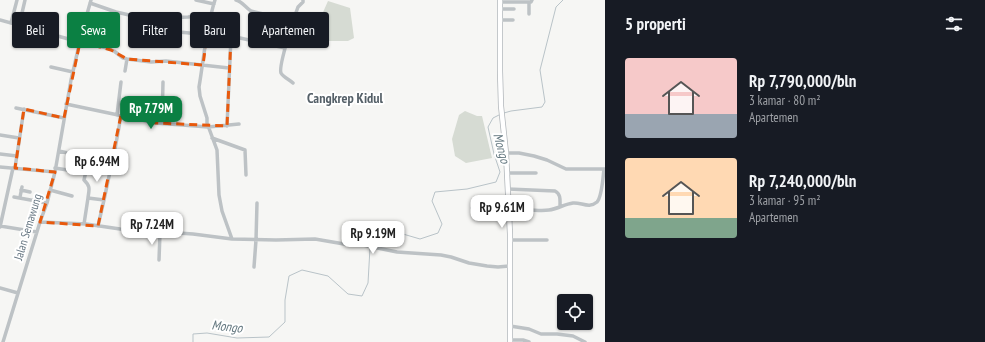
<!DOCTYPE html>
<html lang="id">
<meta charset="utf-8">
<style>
body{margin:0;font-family:"PT Sans Narrow",sans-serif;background:#242831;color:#f1f3f6;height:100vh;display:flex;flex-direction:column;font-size:15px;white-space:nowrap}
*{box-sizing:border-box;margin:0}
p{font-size:13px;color:#9ea1a6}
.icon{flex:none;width:22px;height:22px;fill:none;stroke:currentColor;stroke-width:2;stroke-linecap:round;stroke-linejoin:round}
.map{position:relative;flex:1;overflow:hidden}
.drawer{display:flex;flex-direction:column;background:#171b24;width:380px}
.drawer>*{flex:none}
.guide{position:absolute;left:12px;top:12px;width:380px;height:36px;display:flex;gap:8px}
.controls{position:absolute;left:557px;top:294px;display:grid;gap:8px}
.controls a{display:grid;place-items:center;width:36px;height:36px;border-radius:4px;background:#171b24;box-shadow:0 1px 3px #0004;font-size:20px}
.price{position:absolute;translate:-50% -34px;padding:0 9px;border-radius:8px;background:#fff;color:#222;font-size:13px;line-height:26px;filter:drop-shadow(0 1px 2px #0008)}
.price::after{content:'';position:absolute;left:50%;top:24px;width:12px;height:9px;margin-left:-6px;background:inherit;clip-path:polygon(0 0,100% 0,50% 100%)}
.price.selected{background:#0b8043;color:#fff}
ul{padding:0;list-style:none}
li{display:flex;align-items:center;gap:12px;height:100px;padding:0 20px}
li span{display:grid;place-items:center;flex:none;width:112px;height:80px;border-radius:4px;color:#555}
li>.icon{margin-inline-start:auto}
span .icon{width:48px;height:48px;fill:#fffc;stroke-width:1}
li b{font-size:17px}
h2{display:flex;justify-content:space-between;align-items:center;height:48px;padding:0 20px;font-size:17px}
.tag{padding:0 14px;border-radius:4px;background:#171b24;box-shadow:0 1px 3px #0004;font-size:14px;line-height:36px}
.tag.selected{background:#0b8043;color:#fff}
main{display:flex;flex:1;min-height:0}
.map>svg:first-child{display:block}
.green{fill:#d6dbd3}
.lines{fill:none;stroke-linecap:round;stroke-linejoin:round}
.stream{stroke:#b9c3c8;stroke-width:1}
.major-casing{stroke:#b1b6ba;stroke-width:6}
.minor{stroke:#bdc2c5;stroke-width:3.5}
.major{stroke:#fff;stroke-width:4.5}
.marked{fill:none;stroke:#e8590c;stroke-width:3;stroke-dasharray:8 5;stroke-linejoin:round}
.labels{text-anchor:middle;stroke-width:4;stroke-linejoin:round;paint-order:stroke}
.street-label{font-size:12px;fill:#677783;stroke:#fff}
.water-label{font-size:13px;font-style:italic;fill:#63777f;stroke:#fff}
.quarter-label{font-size:14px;font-weight:bold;fill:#556068;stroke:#fff}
</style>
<main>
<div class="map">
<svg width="605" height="342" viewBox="0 0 605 342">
<rect width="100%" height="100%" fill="#f6f6f4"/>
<path class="green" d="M328 1 350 8 354 38 348 41H321L320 19Z
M465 111 477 116H482L492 158 466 163 455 156 452 139 459 115Z"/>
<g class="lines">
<path class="stream" d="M504 113 511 111 542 107 545 102 540 70 556 7 563 0
M371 244 374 229H386L420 239 438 233 442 224 432 201 435 192 467 189 496 182 500 172 494 154 488 127 493 118 499 115
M193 342V334L207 333 237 338 269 337 285 322V300L289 276 302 270 328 276 348 294 362 296 368 283 370 248"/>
<defs>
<path id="major" d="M500 0V71L501 106 506 153 510 234V342"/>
</defs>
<use href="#major" class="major-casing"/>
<path class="minor" d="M196 0 214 4
M215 0C206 28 204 58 199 87L200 96 207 118V123L217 150 219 195 222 211 232 239
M236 0C243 2 245 7 251 11L293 21C291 30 278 66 281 73 283 77 290 80 293 83
M500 2H531L532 0
M529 2V14
M90 3 116 12 147 19 188 17 202 16 210 18
M500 9H514
M147 19 153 23 161 29 166 30 179 32 240 38 285 48
M0 20 72 40 107 48 114 51 123 58 127 59 151 62 166 61 229 68
M500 20H513
M293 21 298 7 303 2V0
M11 23 17 0
M19 26 25 0
M51 67 73 72
M125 71 127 59
M66 104 156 123 208 127 239 124
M16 108 64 118
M117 115 121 82
M162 123 163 82
M227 126 231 37
M0 135 19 138
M212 138 245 150 246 175
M59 151 81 156 95 163 111 167 115 149 121 116
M506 153H519L534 156 547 160 566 169H605
M0 154 17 156
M0 167 55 172
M87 167 84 180C91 187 89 189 88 198
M15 168 24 109
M55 168 86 173
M507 173H536
M508 189 555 191C561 194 560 200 560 206
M21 190 30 192
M50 190 72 196
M14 197 47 203
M20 197 22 187
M472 208C491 209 509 210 528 210 535 210 542 211 549 210 557 209 565 204 573 203 581 202 589 209 597 202 602 197 603 177 604 169
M40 222 86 224 120 229 193 234 232 239 276 240 315 239 344 244 363 245 397 252 441 255 451 257 469 263 487 266 498 267 509 266
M84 224 88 198 104 200
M0 226 37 232
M98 226 104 200 111 167 123 169
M0 227 13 168
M510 240H547
M159 260 160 233
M254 267 256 240 257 203
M0 288 18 293
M510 326 529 329 541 334H557L573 336 585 342
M510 340H523L529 342
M3 342 40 222 47 203 55 172 71 80 83 28 91 0"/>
<use href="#major" class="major"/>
</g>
<path class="marked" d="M207 35 231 37 227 126 156 123 121 115 98 226 40 222 55 172 15 168 24 109 64 118 80 42 111 50 127 59 203 65Z"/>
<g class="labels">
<g class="street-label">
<text transform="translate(28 227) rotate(-73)" y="4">Jalan Semawung</text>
</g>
<g class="water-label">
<text transform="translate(502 148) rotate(75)" y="5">Mongo</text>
<text transform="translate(227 326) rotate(6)" y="5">Mongo</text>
</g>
<g class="quarter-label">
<text x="345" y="103">Cangkrep Kidul</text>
</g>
</g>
</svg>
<div class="controls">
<a><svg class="icon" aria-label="locate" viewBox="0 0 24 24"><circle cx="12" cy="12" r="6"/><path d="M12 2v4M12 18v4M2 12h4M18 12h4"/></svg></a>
</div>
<b class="price selected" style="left:151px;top:130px">Rp 7.79M</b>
<b class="price" style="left:97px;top:183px">Rp 6.94M</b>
<b class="price" style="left:502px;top:229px">Rp 9.61M</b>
<b class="price" style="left:152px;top:246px">Rp 7.24M</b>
<b class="price" style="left:373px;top:255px">Rp 9.19M</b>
<div class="guide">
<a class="tag">Beli</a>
<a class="tag selected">Sewa</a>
<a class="tag">Filter</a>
<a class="tag">Baru</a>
<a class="tag">Apartemen</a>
</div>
</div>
<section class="drawer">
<h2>5 properti<svg class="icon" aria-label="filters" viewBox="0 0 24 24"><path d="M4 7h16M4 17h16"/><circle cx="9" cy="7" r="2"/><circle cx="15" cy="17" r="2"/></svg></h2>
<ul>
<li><span style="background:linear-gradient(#f6c9c9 70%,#9aa5b1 0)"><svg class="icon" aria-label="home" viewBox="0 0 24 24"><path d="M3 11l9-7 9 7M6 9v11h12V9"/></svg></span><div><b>Rp 7,790,000/bln</b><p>3 kamar · 80 m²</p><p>Apartemen</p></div></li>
<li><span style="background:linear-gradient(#ffd9b3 75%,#7fa58c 0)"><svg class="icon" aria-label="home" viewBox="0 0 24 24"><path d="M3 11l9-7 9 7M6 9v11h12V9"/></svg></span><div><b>Rp 7,240,000/bln</b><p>3 kamar · 95 m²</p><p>Apartemen</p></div></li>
</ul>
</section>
</main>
